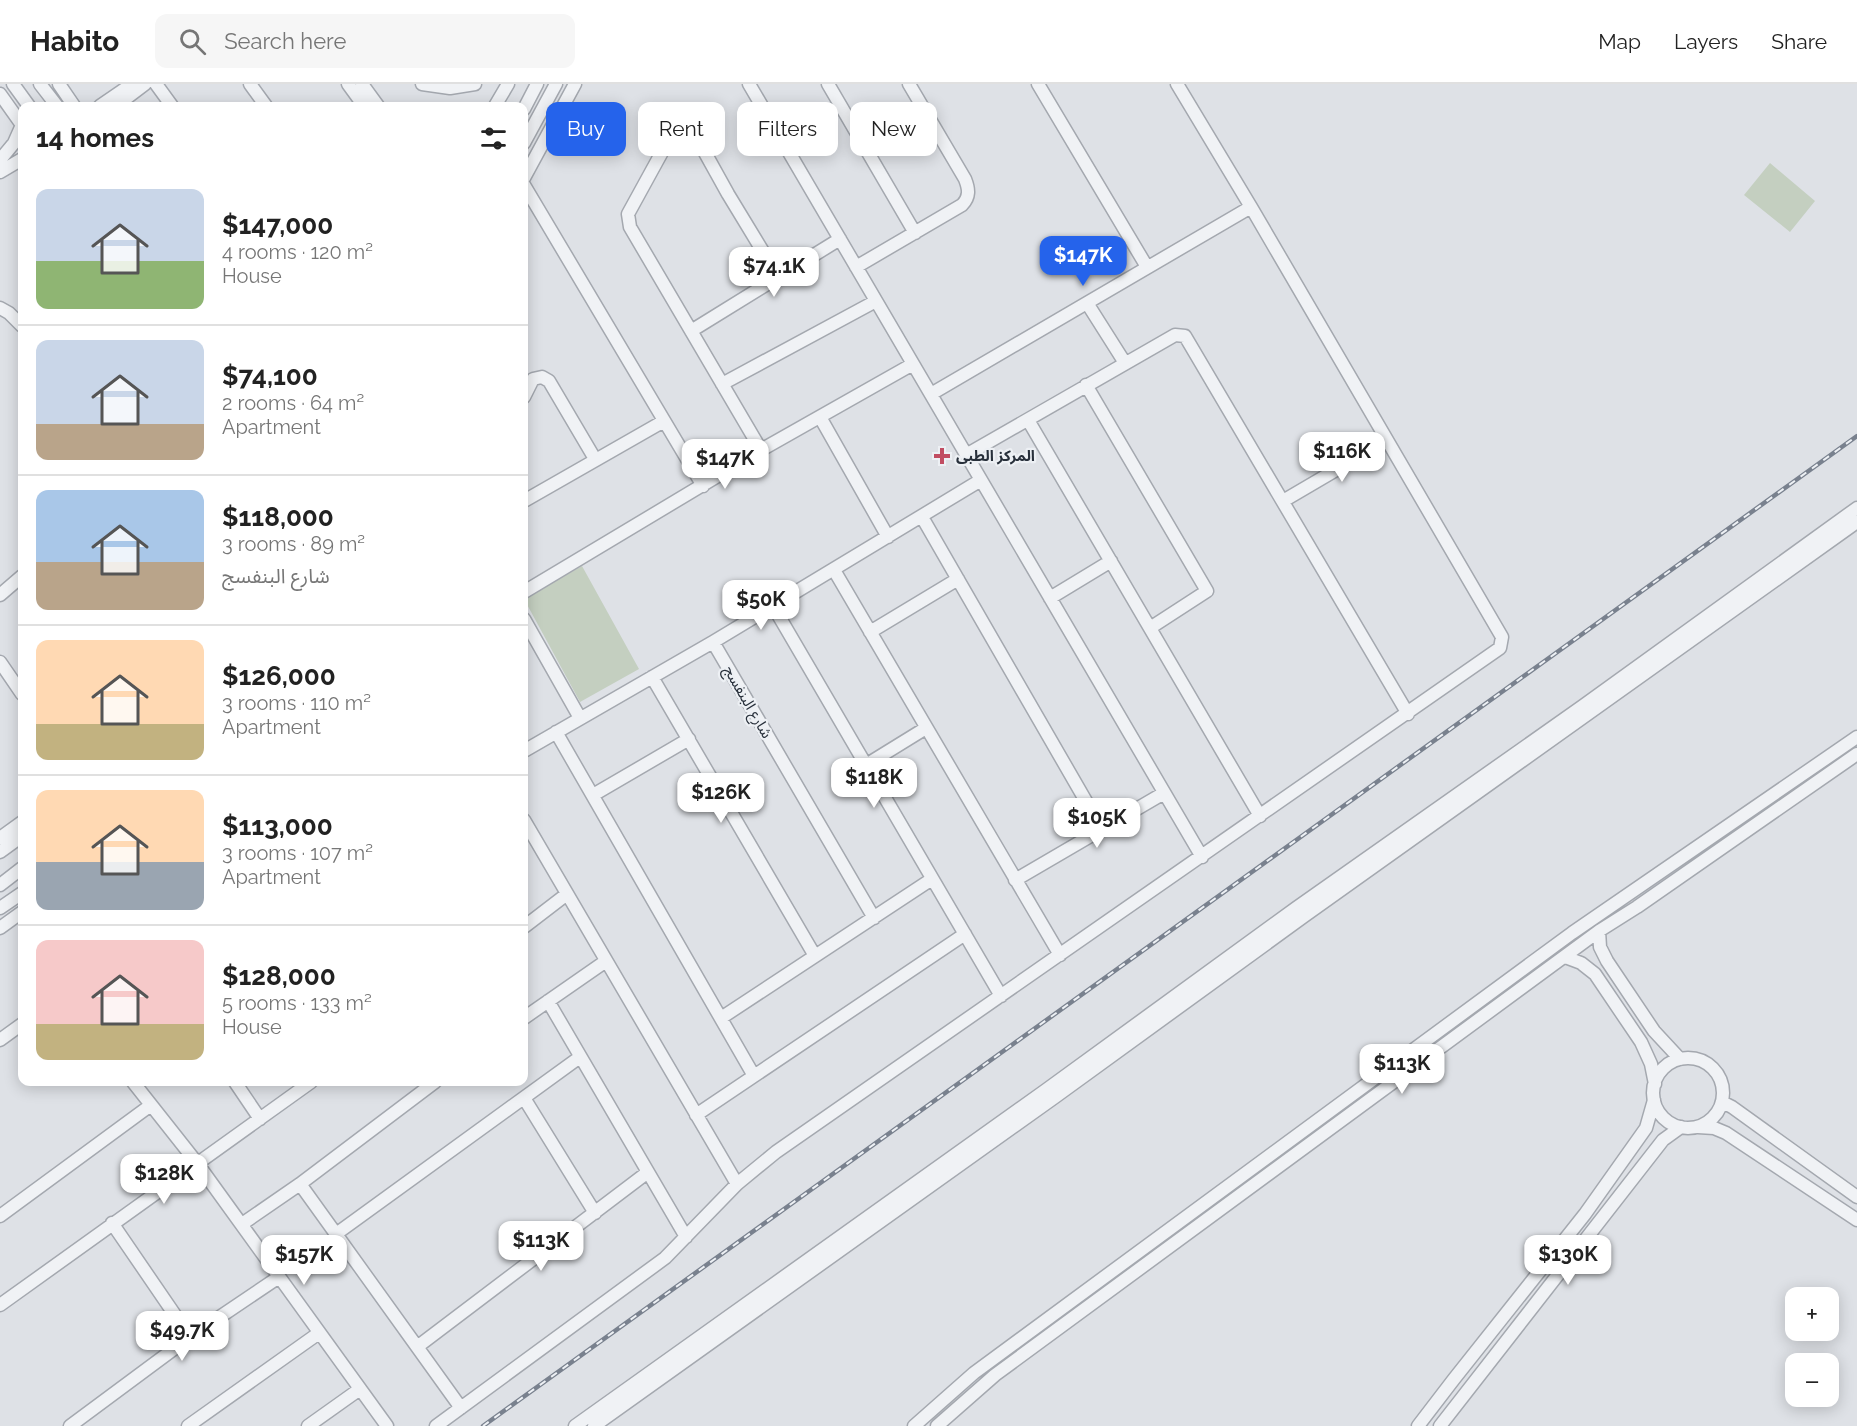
<!DOCTYPE html>
<meta charset="utf-8">
<style>
body{margin:0;font-family:Raleway,"Noto Sans Arabic",sans-serif;background:#f6f6f6;color:#222;height:100vh;display:flex;flex-direction:column;font-size:22px;white-space:nowrap}
*{box-sizing:border-box;margin:0}
p{font-size:20px;color:#767676}
.icon{flex:none;width:33px;height:33px;fill:none;stroke:currentColor;stroke-width:2;stroke-linecap:round;stroke-linejoin:round}
.map{position:relative;flex:1;overflow:hidden}
.details{position:absolute;left:18px;top:18px;width:510px;height:984px;display:flex;flex-direction:column;background:#fff;border-radius:12px;box-shadow:0 3px 15px #0003}
.details>*{flex:none}
.top-card{position:absolute;left:546px;top:18px;width:570px;height:54px;display:flex;gap:12px}
.buttons{position:absolute;left:1785px;top:1203px;display:grid;gap:12px}
.buttons a{display:grid;place-items:center;width:54px;height:54px;border-radius:12px;background:#fff;box-shadow:0 3px 15px #0003;font-size:30px}
.price{position:absolute;translate:-50% -51px;padding:0 14px;border-radius:12px;background:#fff;color:#222;font-size:20px;line-height:39px;filter:drop-shadow(0 2px 3px #0008)}
.price::after{content:'';position:absolute;left:50%;top:36px;width:18px;height:14px;margin-left:-9px;background:inherit;clip-path:polygon(0 0,100% 0,50% 100%)}
.price.on{background:#2563eb;color:#fff}
ul{padding:0;list-style:none}
li{display:flex;align-items:center;gap:18px;height:150px;padding:0 18px}
li+li{border-top:2px solid #e0e0e0}
li span{display:grid;place-items:center;flex:none;width:168px;height:120px;border-radius:12px;color:#555}
li>.icon{margin-inline-start:auto}
span .icon{width:72px;height:72px;fill:#fffc;stroke-width:1}
li b{font-size:26px}
h2{display:flex;justify-content:space-between;align-items:center;height:72px;padding:0 18px;font-size:26px}
.pill{padding:0 21px;border-radius:12px;background:#fff;box-shadow:0 3px 15px #0003;font-size:21px;line-height:54px}
.pill.on{background:#2563eb;color:#fff}
header{display:flex;align-items:center;gap:36px;box-sizing:border-box;height:84px;padding:0 30px;background:#fff;border-bottom:2px solid #e0e0e0}
header strong{font-size:28px}
nav{display:flex;gap:33px;margin-inline-start:auto;font-size:21px}
.search{width:420px;height:54px;background:#f6f6f6;display:flex;align-items:center;gap:15px;box-sizing:border-box;padding:0 21px;border-radius:12px;color:#767676;font-size:22px}
.map>svg:first-child{display:block}
.green{fill:#c4cfc0}
.lines{fill:none;stroke-linecap:round;stroke-linejoin:round}
.minor-casing{stroke:#a4a8af;stroke-width:15}
.minor{stroke:#f0f2f5;stroke-width:12}
.rail-casing{stroke:#79818e;stroke-width:4.5}
.rail{stroke:#edf0f4;stroke-width:2;stroke-dasharray:7;stroke-linecap:butt}
.poi-dot{fill:#c14d62;stroke:#edf0f4;stroke-width:2}
.labels{text-anchor:middle;stroke-width:4.5;stroke-linejoin:round;paint-order:stroke}
.poi-label{font-size:15px;font-weight:bold;fill:#28303b;stroke:#edf0f4;text-anchor:start}
.street-label{font-size:15px;fill:#28303b;stroke:#edf0f4}
</style>
<header>
<strong>Habito</strong>
<div class="search"><svg class="icon" aria-label="search" viewBox="0 0 24 24"><circle cx="10" cy="10" r="6"/><path d="M15 15l6 6"/></svg>Search here</div>
<nav><a>Map</a><a>Layers</a><a>Share</a></nav>
</header>
<div class="map">
<svg width="1857" height="1342" viewBox="0 0 1857 1342">
<rect width="100%" height="100%" fill="#dee1e6"/>
<path class="green" d="M1770 79 1815 117 1790 148 1744 111Z
M582 482 639 585 580 618 524 515Z"/>
<g class="lines">
<defs>
<path id="minor" d="M13 0 29 22
M40 0 57 22
M59 0 74 22
M156 0 172 22
M250 0 266 22
M348 0 364 22
M362 0 378 22
M422 0 450 4 475 0
M749 0 1202 773
M828 0 915 149
M1038 0 1147 183
M0 10 22 41
M100 22 132 0
M116 22 145 0
M495 22 508 0
M524 25 537 0
M524 59 556 0
M0 76 14 59 22 41
M0 88 22 75
M524 94 575 0
M524 101 703 402
M856 183 962 121C970 113 969 105 965 95L909 0
M1087 219 1125 279
M0 224 9 229 22 242
M691 247 840 155
M722 300 876 217
M1086 301 1207 507 1150 544
M931 310 1251 123
M524 313 533 295 542 293 549 297 595 375
M820 333 888 453
M1028 336 1260 732
M761 366 630 143 628 130 679 37 684 36 688 38 728 110 779 194
M966 371 1175 251 1185 252 1408 630
M524 417 664 337
M1283 417 1387 356
M922 433 1102 745
M834 486 1060 871
M524 508 761 366 913 280
M0 511 22 492
M1050 514 1111 477
M773 522 1001 912
M524 535 580 634
M870 548 958 495
M713 558 874 834
M0 578 22 610
M652 593 815 872
M556 648 754 992
M524 667 713 558 981 396
M866 681 926 644
M593 711 689 655
M524 736 737 1100
M0 754 22 738
M0 768 22 752
M1015 796 1164 709
M0 801 22 784
M0 824 22 809
M524 843 567 810
M0 844 22 828
M1599 847 1600 863 1607 877 1654 947 1680 975
M1565 873 1581 879 1595 890 1641 958 1651 980 1655 1000
M548 917 686 1153
M524 934 606 877
M721 934 932 795
M0 956 22 940
M1653 1009a35 35 0 1 1 70 0a35 35 0 1 1-70 0Z
M133 998 197 1079 387 1342
M235 998 260 1035
M524 1014 595 1129
M1722 1018 1732 1023 1857 1113
M696 1031 965 850
M1698 1043 1714 1044 1726 1049 1857 1136
M300 1100 461 1324
M0 1132 151 1021
M112 1139 190 1253
M242 1140 300 1100 435 998
M336 1150 580 973
M0 1221 311 998
M417 1263 648 1088
M70 1342 190 1253 279 1193
M188 1342 319 1249
M308 1342 360 1305
M436 1342 665 1174 737 1100 776 1068 1500 564 1502 553 1251 123 1177 0
M575 1342 1046 1006 1296 824 1583 622 1857 424
M594 1342 1055 1013 1303 833 1857 438
M914 1342 974 1289 1572 849 1857 653
M937 1342 995 1291 1599 847 1637 823 1857 670
M1418 1342 1454 1295 1585 1130 1646 1044 1654 1016
M1440 1342 1663 1056 1681 1043"/>
</defs>
<use href="#minor" class="minor-casing"/>
<use href="#minor" class="minor"/>
<defs>
<path id="rail" d="M483 1342 1857 352"/>
</defs>
<use href="#rail" class="rail-casing"/>
<use href="#rail" class="rail"/>
</g>
<path class="poi-dot" d="M939 363h6v6h6v6h-6v6h-6v-6h-6v-6h6z"/>
<g class="labels">
<g class="poi-label">
<text x="956" y="377">المركز الطبى</text>
</g>
<g class="street-label">
<text transform="translate(748 618) rotate(60)" y="5">شارع البنفسج</text>
</g>
</g>
</svg>
<div class="buttons">
<a>+</a>
<a>−</a>
</div>
<b class="price on" style="left:1083px;top:203px">$147K</b>
<b class="price" style="left:774px;top:214px">$74.1K</b>
<b class="price" style="left:1342px;top:399px">$116K</b>
<b class="price" style="left:725px;top:406px">$147K</b>
<b class="price" style="left:761px;top:547px">$50K</b>
<b class="price" style="left:874px;top:725px">$118K</b>
<b class="price" style="left:721px;top:740px">$126K</b>
<b class="price" style="left:1097px;top:765px">$105K</b>
<b class="price" style="left:1402px;top:1011px">$113K</b>
<b class="price" style="left:164px;top:1121px">$128K</b>
<b class="price" style="left:541px;top:1188px">$113K</b>
<b class="price" style="left:304px;top:1202px">$157K</b>
<b class="price" style="left:1568px;top:1202px">$130K</b>
<b class="price" style="left:182px;top:1278px">$49.7K</b>
<div class="top-card">
<a class="pill on">Buy</a>
<a class="pill">Rent</a>
<a class="pill">Filters</a>
<a class="pill">New</a>
</div>
<section class="details">
<h2>14 homes<svg class="icon" aria-label="filters" viewBox="0 0 24 24"><path d="M4 7h16M4 17h16"/><circle cx="9" cy="7" r="2"/><circle cx="15" cy="17" r="2"/></svg></h2>
<ul>
<li><span style="background:linear-gradient(#c9d6e8 60%,#8fb573 0)"><svg class="icon" aria-label="home" viewBox="0 0 24 24"><path d="M3 11l9-7 9 7M6 9v11h12V9"/></svg></span><div><b>$147,000</b><p>4 rooms · 120 m²</p><p>House</p></div></li>
<li><span style="background:linear-gradient(#c9d6e8 70%,#b9a48a 0)"><svg class="icon" aria-label="home" viewBox="0 0 24 24"><path d="M3 11l9-7 9 7M6 9v11h12V9"/></svg></span><div><b>$74,100</b><p>2 rooms · 64 m²</p><p>Apartment</p></div></li>
<li><span style="background:linear-gradient(#a9c7e8 60%,#b9a48a 0)"><svg class="icon" aria-label="home" viewBox="0 0 24 24"><path d="M3 11l9-7 9 7M6 9v11h12V9"/></svg></span><div><b>$118,000</b><p>3 rooms · 89 m²</p><p>شارع البنفسج</p></div></li>
<li><span style="background:linear-gradient(#ffd9b3 70%,#c2b280 0)"><svg class="icon" aria-label="home" viewBox="0 0 24 24"><path d="M3 11l9-7 9 7M6 9v11h12V9"/></svg></span><div><b>$126,000</b><p>3 rooms · 110 m²</p><p>Apartment</p></div></li>
<li><span style="background:linear-gradient(#ffd9b3 60%,#9aa5b1 0)"><svg class="icon" aria-label="home" viewBox="0 0 24 24"><path d="M3 11l9-7 9 7M6 9v11h12V9"/></svg></span><div><b>$113,000</b><p>3 rooms · 107 m²</p><p>Apartment</p></div></li>
<li><span style="background:linear-gradient(#f6c9c9 70%,#c2b280 0)"><svg class="icon" aria-label="home" viewBox="0 0 24 24"><path d="M3 11l9-7 9 7M6 9v11h12V9"/></svg></span><div><b>$128,000</b><p>5 rooms · 133 m²</p><p>House</p></div></li>
</ul>
</section>
</div>
